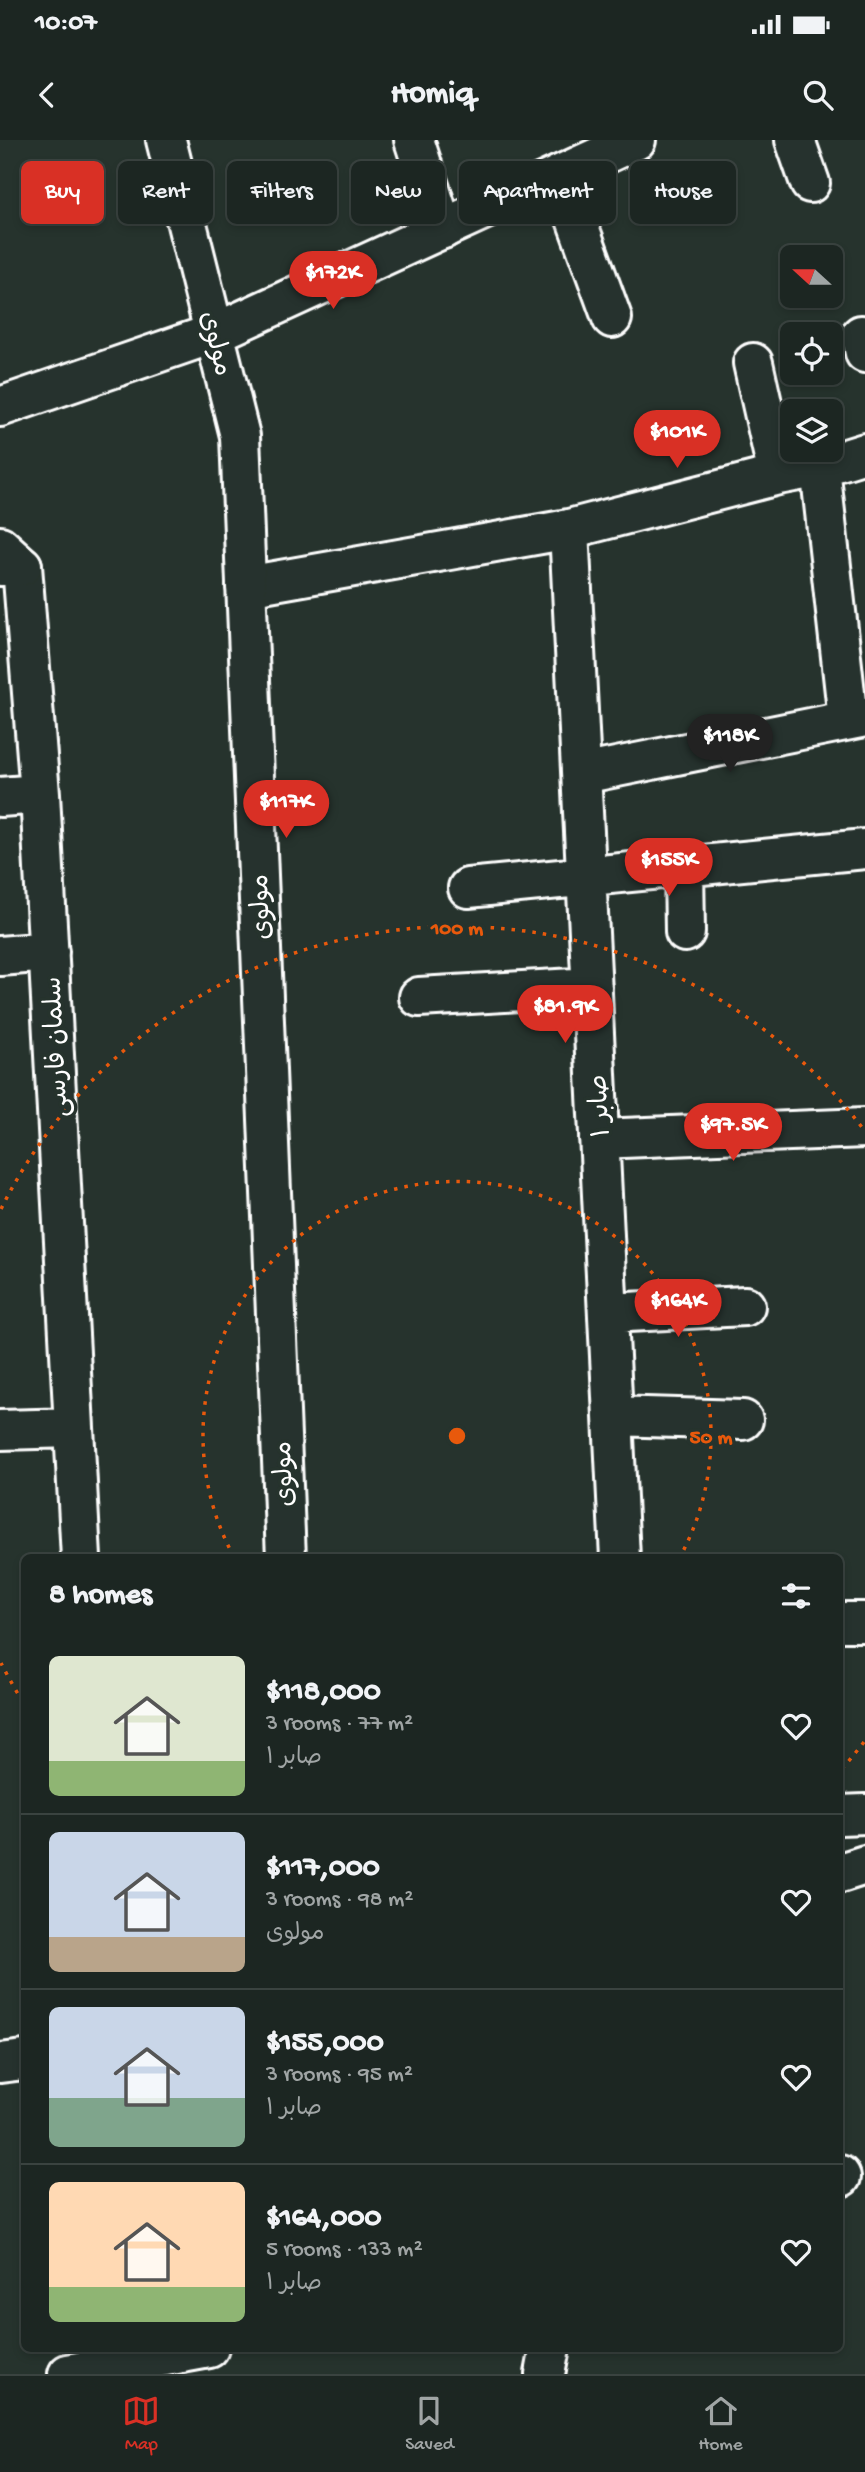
<!DOCTYPE html>
<meta charset="utf-8">
<style>
body{margin:0;font-family:"Gochi Hand","Playpen Sans Arabic",sans-serif;background:#29322f;color:#f1f3f6;height:100vh;display:flex;flex-direction:column;font-size:26px;white-space:nowrap}
*{box-sizing:border-box;margin:0}
p{font-size:23px;color:#a0a5a5}
.icon{flex:none;width:38px;height:38px;fill:none;stroke:currentColor;stroke-width:2;stroke-linecap:round;stroke-linejoin:round}
.map{position:relative;flex:1;overflow:hidden}
.drawer{position:absolute;left:21px;top:1414px;width:822px;height:798px;display:flex;flex-direction:column;background:#1c2622;border-radius:10px;box-shadow:0 4px 10px #0003,0 0 0 2px #3a4340}
.drawer>*{flex:none}
.banner{position:absolute;left:21px;top:21px;width:824px;height:63px;display:flex;gap:14px}
.needle{width:46px;rotate:291deg}
.buttons{position:absolute;left:780px;top:105px;display:grid;gap:14px}
.buttons a{display:grid;place-items:center;width:63px;height:63px;border-radius:10px;background:#1c2622;box-shadow:0 4px 10px #0003,0 0 0 2px #3a4340;font-size:35px}
.price{position:absolute;translate:-50% -60px;padding:0 16px;border-radius:24px;background:#d93025;color:#fff;font-size:23px;line-height:46px;filter:drop-shadow(0 2px 4px #0008)}
.price::after{content:'';position:absolute;left:50%;top:42px;width:21px;height:16px;margin-left:-10px;background:inherit;clip-path:polygon(0 0,100% 0,50% 100%)}
.price.current{background:#222;color:#fff}
ul{padding:0;list-style:none}
li{display:flex;align-items:center;gap:21px;height:175px;padding:0 28px}
li+li{border-top:2px solid #3a4340}
li span{display:grid;place-items:center;flex:none;width:196px;height:140px;border-radius:10px;color:#555}
li>.icon{margin-inline-start:auto}
span .icon{width:84px;height:84px;fill:#fffc;stroke-width:1}
li b{font-size:30px}
h2{display:flex;justify-content:space-between;align-items:center;height:84px;padding:0 28px;font-size:30px}
.chip{padding:0 24px;border-radius:10px;background:#1c2622;box-shadow:0 4px 10px #0003,0 0 0 2px #3a4340;font-size:24px;line-height:63px}
.chip.current{background:#d93025;color:#fff}
.status{display:flex;justify-content:space-between;align-items:center;height:49px;padding:0 35px;background:#1c2622;direction:ltr}
.status svg{height:19px;fill:currentColor}
header{display:flex;justify-content:space-between;align-items:center;height:91px;padding:0 28px;background:#1c2622;font-size:32px;font-weight:700}
.tabs{display:flex;justify-content:space-around;align-items:center;height:98px;border-top:2px solid #3a4340;background:#1c2622;font-size:19px;color:#a0a5a5}
.tabs a{display:grid;justify-items:center;gap:4px}
.tabs .current{color:#d93025}
.map>svg:first-child{display:block}
.lines{fill:none;stroke-linecap:round;stroke-linejoin:round}
.minor-casing{stroke:#fff;stroke-width:44}
.tertiary-casing{stroke:#fff;stroke-width:44}
.minor{stroke:#26332d;stroke-width:38}
.tertiary{stroke:#26332d;stroke-width:38}
.ring{fill:none;stroke:#e8590c;stroke-width:3.5;stroke-dasharray:3.5 7}
.labels{text-anchor:middle;stroke-width:7;stroke-linejoin:round;paint-order:stroke}
.street-label{font-size:26px;fill:#fff;stroke:#26332d}
.centre{fill:#e8590c;stroke:#26332d;stroke-width:3.5}
.ring-label{font-size:21px;text-anchor:middle;font-weight:bold;fill:#e8590c;stroke:#26332d;stroke-width:7;stroke-linejoin:round;paint-order:stroke}
</style>
<div class="status"><b>10:07</b><svg viewBox="0 0 49 12"><path d="M0 12V9h3v3zM5 12V6h3v6zM10 12V3h3v9zM15 12V0h3v12zM26 1h20v11H26zM47 4h2v5h-2z"/></svg></div>
<header><svg class="icon" aria-label="back" viewBox="0 0 24 24"><path d="M15 5l-7 7 7 7"/></svg>Homiq<svg class="icon" aria-label="search" viewBox="0 0 24 24"><circle cx="10" cy="10" r="6"/><path d="M15 15l6 6"/></svg></header>
<div class="map">
<svg width="865" height="2234" viewBox="0 0 865 2234">
<rect width="100%" height="100%" fill="#26332d"/>
<filter id="ink" filterUnits="userSpaceOnUse"><feTurbulence type="fractalNoise" baseFrequency=".0143" numOctaves="2"/><feDisplacementMap in="SourceGraphic" scale="14" xChannelSelector="R" yChannelSelector="G"/><feConvolveMatrix kernelMatrix="1 2 1 2 8 2 1 2 1" color-interpolation-filters="sRGB"/></filter>
<g filter="url(#ink)">
<g class="lines">
<defs>
<path id="minor" d="M414 0 443 89
M795 0 810 43
M560 35 612 178
M861 195 865 213
M753 223 778 335
M820 327 865 313
M569 389 620 1418
M0 406 22 426 40 654 81 1418
M246 446 569 389 778 335 820 327 848 580
M582 634 865 577
M0 657 40 654
M684 727 685 792
M468 748 865 709
M0 816 49 812
M419 857 592 847
M599 999 865 988
M608 1173 745 1166
M613 1276 743 1280
M0 1290 74 1288
M840 1482H865
M840 1675 865 1674
M840 1733 865 1725
M840 2035 841 2037
M68 2234 209 2208
M545 2234 550 2208"/>
<path id="tertiary" d="M166 0 240 296 286 1418
M0 267 215 193 636 0
M0 426H22
M0 1923 24 1920"/>
</defs>
<use href="#minor" class="minor-casing"/>
<use href="#tertiary" class="tertiary-casing"/>
<use href="#minor" class="minor"/>
<use href="#tertiary" class="tertiary"/>
</g>
</g>
<g class="ring">
<path d="M234 1417A254 254 0 1 1 680 1417"/>
<path d="M864 1602A509 509 0 0 1 841 1630M23 1562A509 509 0 0 1 1 1523M1 1069A509 509 0 0 1 864 990"/>
</g>
<g class="labels">
<g class="street-label">
<text transform="translate(218 203) rotate(76)" y="9">مولوی</text>
<text transform="translate(259 767) rotate(-92)" y="9">مولوی</text>
<text transform="translate(54 907) rotate(-93)" y="9">سلمان فارسی</text>
<text transform="translate(598 966) rotate(-93)" y="9">صابر ۱</text>
<text transform="translate(282 1334) rotate(-92)" y="9">مولوی</text>
</g>
</g>
<circle cx="457" cy="1296" r="10" class="centre"/>
<g class="ring-label">
<text x="457" y="794">100 m</text>
<text x="711" y="1303">50 m</text>
</g>
</svg>
<div class="buttons">
<a><svg class="needle" viewBox="-14 -14 28 28"><path d="M0-13l5 13h-10z" fill="#e53935"/><path d="M0 13l5-13h-10z" fill="#a0a5a5"/></svg></a>
<a><svg class="icon" aria-label="locate" viewBox="0 0 24 24"><circle cx="12" cy="12" r="6"/><path d="M12 2v4M12 18v4M2 12h4M18 12h4"/></svg></a>
<a><svg class="icon" aria-label="layers" viewBox="0 0 24 24"><path d="M12 4l9 5-9 5-9-5zM3 14l9 5 9-5"/></svg></a>
</div>
<b class="price" style="left:333px;top:171px">$172K</b>
<b class="price" style="left:677px;top:330px">$101K</b>
<b class="price current" style="left:730px;top:634px">$118K</b>
<b class="price" style="left:286px;top:700px">$117K</b>
<b class="price" style="left:669px;top:758px">$155K</b>
<b class="price" style="left:565px;top:905px">$81.9K</b>
<b class="price" style="left:733px;top:1023px">$97.5K</b>
<b class="price" style="left:678px;top:1199px">$164K</b>
<div class="banner">
<a class="chip current">Buy</a>
<a class="chip">Rent</a>
<a class="chip">Filters</a>
<a class="chip">New</a>
<a class="chip">Apartment</a>
<a class="chip">House</a>
</div>
<section class="drawer">
<h2>8 homes<svg class="icon" aria-label="filters" viewBox="0 0 24 24"><path d="M4 7h16M4 17h16"/><circle cx="9" cy="7" r="2"/><circle cx="15" cy="17" r="2"/></svg></h2>
<ul>
<li><span style="background:linear-gradient(#dfe7d0 75%,#8fb573 0)"><svg class="icon" aria-label="home" viewBox="0 0 24 24"><path d="M3 11l9-7 9 7M6 9v11h12V9"/></svg></span><div><b>$118,000</b><p>3 rooms · 77 m²</p><p>صابر ۱</p></div><svg class="icon" aria-label="heart" viewBox="0 0 24 24"><path d="M12 20l-8-8c-3-5 5-10 8-4 3-6 11-1 8 4z"/></svg></li>
<li><span style="background:linear-gradient(#c9d6e8 75%,#b9a48a 0)"><svg class="icon" aria-label="home" viewBox="0 0 24 24"><path d="M3 11l9-7 9 7M6 9v11h12V9"/></svg></span><div><b>$117,000</b><p>3 rooms · 98 m²</p><p>مولوی</p></div><svg class="icon" aria-label="heart" viewBox="0 0 24 24"><path d="M12 20l-8-8c-3-5 5-10 8-4 3-6 11-1 8 4z"/></svg></li>
<li><span style="background:linear-gradient(#c9d6e8 65%,#7fa58c 0)"><svg class="icon" aria-label="home" viewBox="0 0 24 24"><path d="M3 11l9-7 9 7M6 9v11h12V9"/></svg></span><div><b>$155,000</b><p>3 rooms · 95 m²</p><p>صابر ۱</p></div><svg class="icon" aria-label="heart" viewBox="0 0 24 24"><path d="M12 20l-8-8c-3-5 5-10 8-4 3-6 11-1 8 4z"/></svg></li>
<li><span style="background:linear-gradient(#ffd9b3 75%,#8fb573 0)"><svg class="icon" aria-label="home" viewBox="0 0 24 24"><path d="M3 11l9-7 9 7M6 9v11h12V9"/></svg></span><div><b>$164,000</b><p>5 rooms · 133 m²</p><p>صابر ۱</p></div><svg class="icon" aria-label="heart" viewBox="0 0 24 24"><path d="M12 20l-8-8c-3-5 5-10 8-4 3-6 11-1 8 4z"/></svg></li>
</ul>
</section>
</div>
<nav class="tabs">
<a class="current"><svg class="icon" aria-label="map" viewBox="0 0 24 24"><path d="M3 6l6-2 6 2 6-2v14l-6 2-6-2-6 2zM9 4v14M15 6v14"/></svg>Map</a>
<a><svg class="icon" aria-label="saved" viewBox="0 0 24 24"><path d="M7 4h10v16l-5-4-5 4z"/></svg>Saved</a>
<a><svg class="icon" aria-label="home" viewBox="0 0 24 24"><path d="M3 11l9-7 9 7M6 9v11h12V9"/></svg>Home</a>
</nav>
